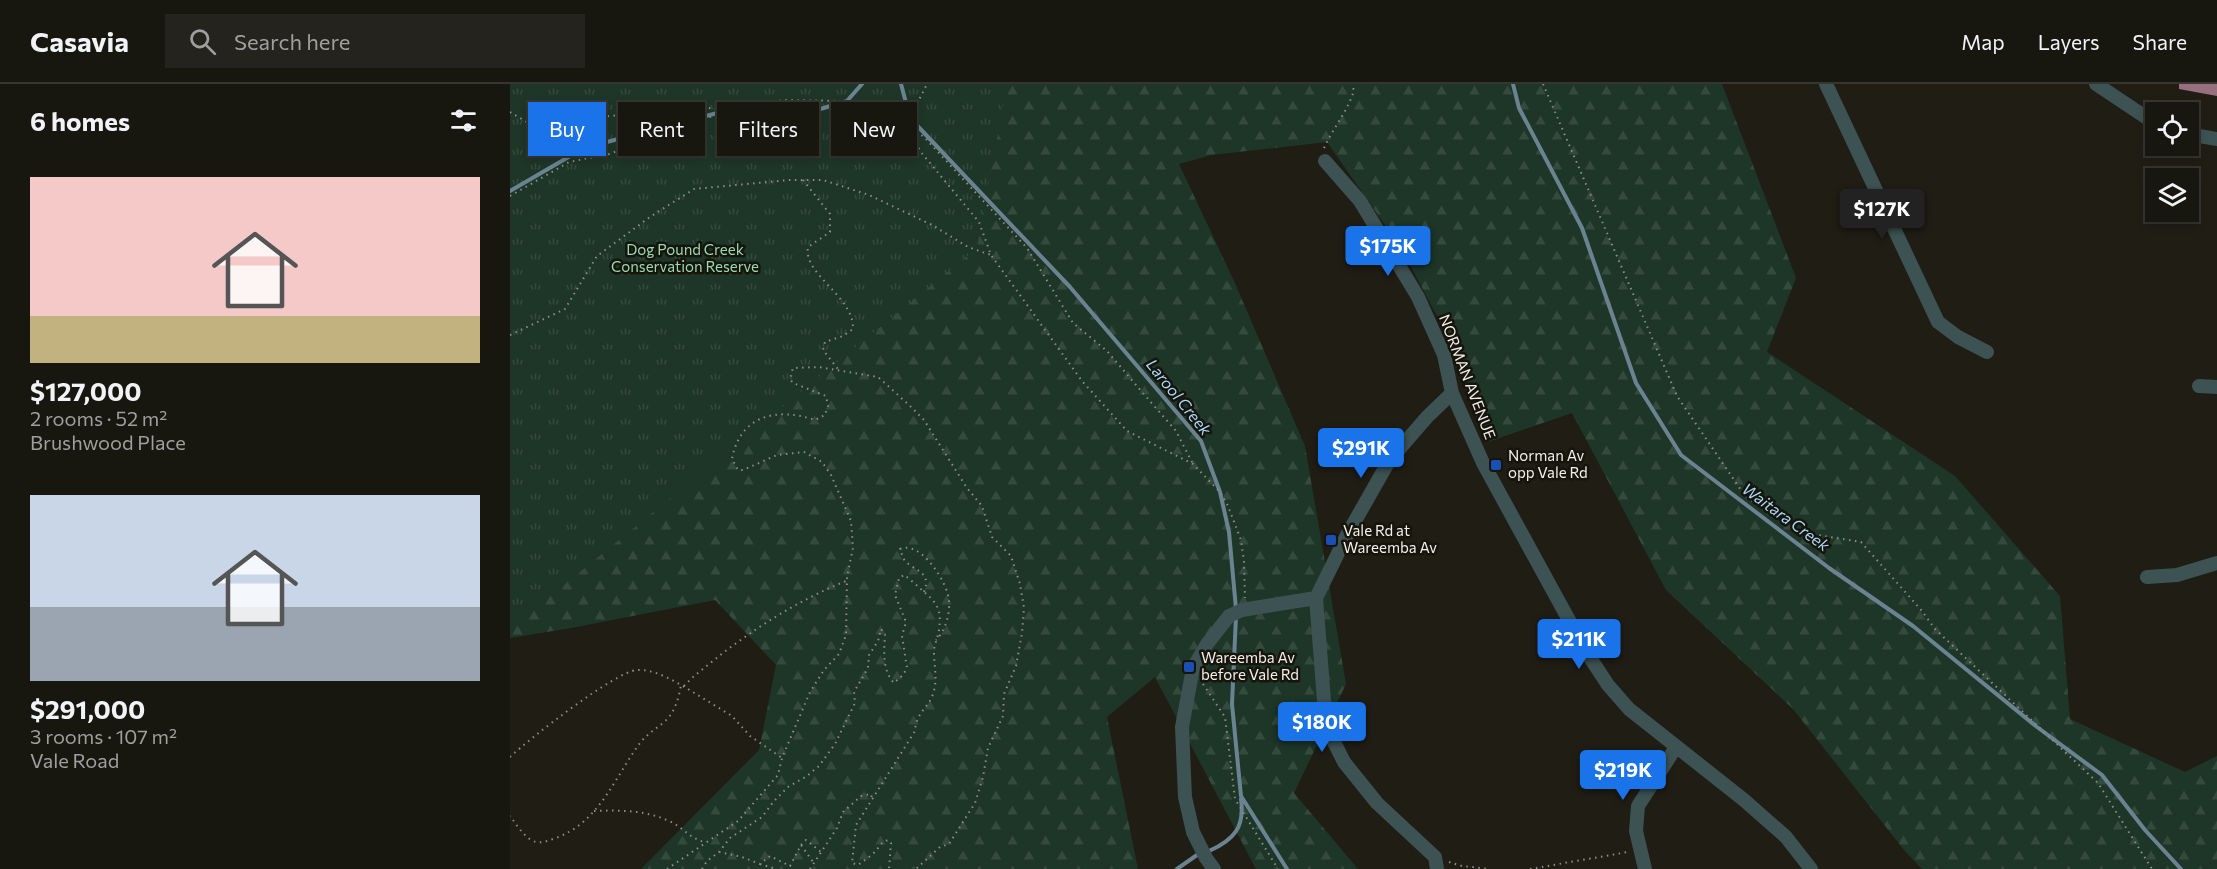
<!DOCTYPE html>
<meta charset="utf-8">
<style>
body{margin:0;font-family:Commissioner,sans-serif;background:#24231d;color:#f1f3f6;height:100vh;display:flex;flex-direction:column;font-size:22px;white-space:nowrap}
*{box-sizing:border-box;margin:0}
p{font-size:20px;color:#9e9f9e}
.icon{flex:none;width:33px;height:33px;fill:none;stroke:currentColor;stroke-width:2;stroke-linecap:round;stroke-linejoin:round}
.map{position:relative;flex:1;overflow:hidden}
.side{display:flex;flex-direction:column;background:#17160f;width:510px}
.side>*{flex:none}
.hud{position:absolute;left:18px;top:18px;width:570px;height:54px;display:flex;gap:12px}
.buttons{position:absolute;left:1635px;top:18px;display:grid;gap:12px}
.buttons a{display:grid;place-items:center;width:54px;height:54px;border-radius:0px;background:#17160f;box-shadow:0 3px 9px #0003,0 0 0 2px #36352f;font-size:30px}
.price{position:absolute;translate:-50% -51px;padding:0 14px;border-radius:6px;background:#1a73e8;color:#fff;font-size:20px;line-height:39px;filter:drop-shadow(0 2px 3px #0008)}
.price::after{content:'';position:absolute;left:50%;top:36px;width:18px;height:14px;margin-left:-9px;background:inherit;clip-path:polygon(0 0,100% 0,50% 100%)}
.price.current{background:#222;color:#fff}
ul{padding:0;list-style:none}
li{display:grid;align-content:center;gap:12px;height:318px;padding:0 30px}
li span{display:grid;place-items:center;height:186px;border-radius:0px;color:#555}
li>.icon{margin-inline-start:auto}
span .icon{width:108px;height:108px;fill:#fffc;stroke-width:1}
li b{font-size:26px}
h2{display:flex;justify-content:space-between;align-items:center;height:72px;padding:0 30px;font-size:26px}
.pill{padding:0 21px;border-radius:0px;background:#17160f;box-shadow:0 3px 9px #0003,0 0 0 2px #36352f;font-size:21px;line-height:54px}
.pill.current{background:#1a73e8;color:#fff}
header{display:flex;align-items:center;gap:36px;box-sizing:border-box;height:84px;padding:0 30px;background:#17160f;border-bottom:2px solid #36352f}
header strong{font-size:28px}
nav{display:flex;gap:33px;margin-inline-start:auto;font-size:21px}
.search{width:420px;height:54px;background:#24231d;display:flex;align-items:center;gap:15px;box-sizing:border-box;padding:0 21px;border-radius:0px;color:#9e9f9e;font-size:22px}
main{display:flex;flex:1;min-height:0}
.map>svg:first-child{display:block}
.forest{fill:url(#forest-firs)}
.park{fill:url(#park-tufts)}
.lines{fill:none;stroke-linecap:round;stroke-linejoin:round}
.stream{stroke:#6b8391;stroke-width:4}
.building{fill:#986f7f}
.path{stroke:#8f8d86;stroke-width:2;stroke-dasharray:1.5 4.5;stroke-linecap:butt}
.minor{stroke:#3d5253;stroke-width:14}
.transit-dot{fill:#1a4fb4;stroke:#16140b;stroke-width:2}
.labels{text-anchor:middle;stroke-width:5;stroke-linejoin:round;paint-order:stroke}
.park-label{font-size:15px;fill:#98dab4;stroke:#16140b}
.street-label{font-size:15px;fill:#f1f0ea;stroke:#16140b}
.poi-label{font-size:15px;fill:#f1f0ea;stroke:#16140b;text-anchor:start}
.water-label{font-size:16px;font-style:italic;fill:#a9d9fb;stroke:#16140b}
</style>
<header>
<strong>Casavia</strong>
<div class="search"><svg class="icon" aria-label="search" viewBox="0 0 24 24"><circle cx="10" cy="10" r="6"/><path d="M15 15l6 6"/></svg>Search here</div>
<nav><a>Map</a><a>Layers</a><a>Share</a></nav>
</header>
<main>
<section class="side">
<h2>6 homes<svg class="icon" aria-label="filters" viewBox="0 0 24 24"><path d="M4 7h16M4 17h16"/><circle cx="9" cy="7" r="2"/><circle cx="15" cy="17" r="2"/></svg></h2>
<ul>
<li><span style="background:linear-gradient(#f6c9c9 75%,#c2b280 0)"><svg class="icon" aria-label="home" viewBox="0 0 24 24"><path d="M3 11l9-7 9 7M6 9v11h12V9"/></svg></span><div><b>$127,000</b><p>2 rooms · 52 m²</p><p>Brushwood Place</p></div></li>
<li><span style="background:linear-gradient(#c9d6e8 60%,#9aa5b1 0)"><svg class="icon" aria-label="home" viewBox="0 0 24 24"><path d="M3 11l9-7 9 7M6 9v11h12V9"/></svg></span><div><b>$291,000</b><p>3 rooms · 107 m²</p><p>Vale Road</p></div></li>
</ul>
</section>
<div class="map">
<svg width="1707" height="785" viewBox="0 0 1707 785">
<defs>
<pattern id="forest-firs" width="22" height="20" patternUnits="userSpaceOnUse" patternTransform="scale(1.5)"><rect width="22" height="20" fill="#1d3628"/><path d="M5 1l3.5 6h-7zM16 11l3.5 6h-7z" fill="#334a3d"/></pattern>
<pattern id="park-tufts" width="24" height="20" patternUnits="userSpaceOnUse" patternTransform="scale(1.5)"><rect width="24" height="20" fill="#1d3628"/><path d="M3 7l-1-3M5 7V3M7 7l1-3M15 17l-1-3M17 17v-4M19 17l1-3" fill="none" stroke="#334a3d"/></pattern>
</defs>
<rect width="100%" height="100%" fill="#1f1d14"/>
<path class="forest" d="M0 0H1212L1286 194 1257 268 1445 392 1550 512 1560 635 1675 688 1707 672V785H1412L1394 766 1283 625 1156 506 1062 329 975 359 936 249 891 164 817 58 701 71 669 80 724 197 795 362 836 600 784 709 848 785H746L645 593 597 633 628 785H131L249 666 266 581 205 516 61 544 0 554Z"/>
<path class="park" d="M0 0H497L467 164 0 545Z"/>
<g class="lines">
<path class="stream" d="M391 0 400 34 560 203 691 357 710 408 719 448 726 525
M1003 0 1009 24 1072 144 1126 299 1171 371 1319 484 1403 542 1527 643 1592 691 1635 746 1671 785
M0 107 74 64 215 27 261 36 297 29 337 17 352 0
M726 532 722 620 731 712 777 785
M699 767C724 756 735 743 731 715
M667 785 687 771"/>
</g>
<path class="building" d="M1669 0H1707V12L1669 5Z"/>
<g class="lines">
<path class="path" d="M1033 0 1167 312 1235 412 1289 448 1351 458 1412 527 1425 545 1588 699 1642 785
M0 28 20 40 51 41 74 34 112 31 147 25 192 23 214 26
M399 42 410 67 469 138 481 171 572 297 617 347 683 380 710 408 718 422 731 456 734 478 735 514
M399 42 400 34 417 0
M814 64C823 44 838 27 844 6L841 0
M293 96 320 130V148L298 163C293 191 344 212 343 245L333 252 315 258 313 266 328 285
M0 112 59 78 99 70 222 25 274 16 337 17 375 30 399 42 414 53 517 164 563 239 597 267 632 308 666 347 683 380
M0 251 55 225 87 172 140 133 184 105 279 96H313L359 111 422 141 458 163 481 171
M414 508C423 486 401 487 393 474 392 472 391 466 390 465 411 456 438 499 439 517 440 531 435 547 426 556
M693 600 715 633 725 715 768 785
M173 602 222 632 240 652 272 674
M174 602C184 591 197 582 209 572 248 542 291 515 336 497
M0 673C19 655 106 587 127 586 142 585 159 594 171 601 169 613 165 629 154 638 146 645 138 649 130 659 104 694 89 740 43 755 35 758 28 760 21 756 12 750 6 740 0 732
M84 727C110 726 135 726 159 737 173 743 180 755 195 758
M291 761 296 756 311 768
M209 768 232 773 250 780 260 772 280 782 291 761 303 778
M939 778 952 782 980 785
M250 780 266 785
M157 785 228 737 268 691 272 674 300 608 314 586 329 570 336 551 337 493 343 464 341 437 321 391 312 378 294 368 267 371 233 386H228L222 375C230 331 267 323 305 336L315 331 318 322 316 312 283 299 280 295 283 284 309 283 368 293 398 320 414 336 457 404 472 422 482 453 501 472 510 500 514 524 512 549 506 582 494 610 493 632 478 664 473 693 465 719 439 760 430 763 406 785
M192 785 197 777 209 768 220 754 252 733 264 717 278 703 297 692 309 682 325 660 345 619 344 608 358 584 359 571 368 557 371 545 375 551C374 567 372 586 384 599L393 591 397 584 392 552 396 538 385 511 389 494 394 491C400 495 406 501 412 506 427 519 432 525 429 546 428 554 424 560 424 568 424 583 428 595 423 610 418 625 406 628 405 647L346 741 342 779 348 781 363 770 373 758 378 756 381 759 379 785
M300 785 327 744 333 728 351 712 361 710 362 715
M1020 785 1118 768"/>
<path class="minor" d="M1316 0 1428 238 1448 253 1477 268
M1586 0 1646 40
M1678 50 1707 55
M815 77 850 117 908 213 934 271 942 309 973 379 1077 569 1098 601 1119 625 1234 716 1276 753 1301 785
M1689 302 1707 303
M1637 493 1667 491 1707 479
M704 785 696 774 683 748 675 713 672 643 683 584 697 560 719 532 732 526 806 514
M927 785 925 773 867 719 834 678 816 642 806 514 837 451 879 377 917 333 942 309
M1135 785 1126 747 1128 722 1166 663"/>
</g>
<g class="transit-dot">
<rect x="980" y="375" width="12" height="12" rx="3"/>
<rect x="815" y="450" width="12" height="12" rx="3"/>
<rect x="673" y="577" width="12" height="12" rx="3"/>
</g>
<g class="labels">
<g class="park-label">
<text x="175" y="171">Dog Pound Creek<tspan x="175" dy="17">Conservation Reserve</tspan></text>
</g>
<g class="street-label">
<text transform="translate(957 293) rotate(69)" y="5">NORMAN AVENUE</text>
</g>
<g class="poi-label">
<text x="998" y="377">Norman Av<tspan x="998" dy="17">opp Vale Rd</tspan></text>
<text x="833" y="452">Vale Rd at<tspan x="833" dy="17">Wareemba Av</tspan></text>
<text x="691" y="579">Wareemba Av<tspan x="691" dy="17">before Vale Rd</tspan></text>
</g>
<g class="water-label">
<text transform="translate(669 313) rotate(51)" y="6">Larool Creek</text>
<text transform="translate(1276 433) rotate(36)" y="6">Waitara Creek</text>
</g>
</g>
</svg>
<div class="buttons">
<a><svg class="icon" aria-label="locate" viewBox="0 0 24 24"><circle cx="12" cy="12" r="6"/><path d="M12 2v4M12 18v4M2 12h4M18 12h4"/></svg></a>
<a><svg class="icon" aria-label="layers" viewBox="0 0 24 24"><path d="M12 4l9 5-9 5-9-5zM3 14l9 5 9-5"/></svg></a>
</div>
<b class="price current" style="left:1372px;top:156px">$127K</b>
<b class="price" style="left:878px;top:193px">$175K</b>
<b class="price" style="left:851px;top:395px">$291K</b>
<b class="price" style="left:1069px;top:586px">$211K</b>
<b class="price" style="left:812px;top:669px">$180K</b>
<b class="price" style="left:1113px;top:717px">$219K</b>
<div class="hud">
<a class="pill current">Buy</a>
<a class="pill">Rent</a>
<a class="pill">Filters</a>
<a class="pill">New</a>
</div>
</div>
</main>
